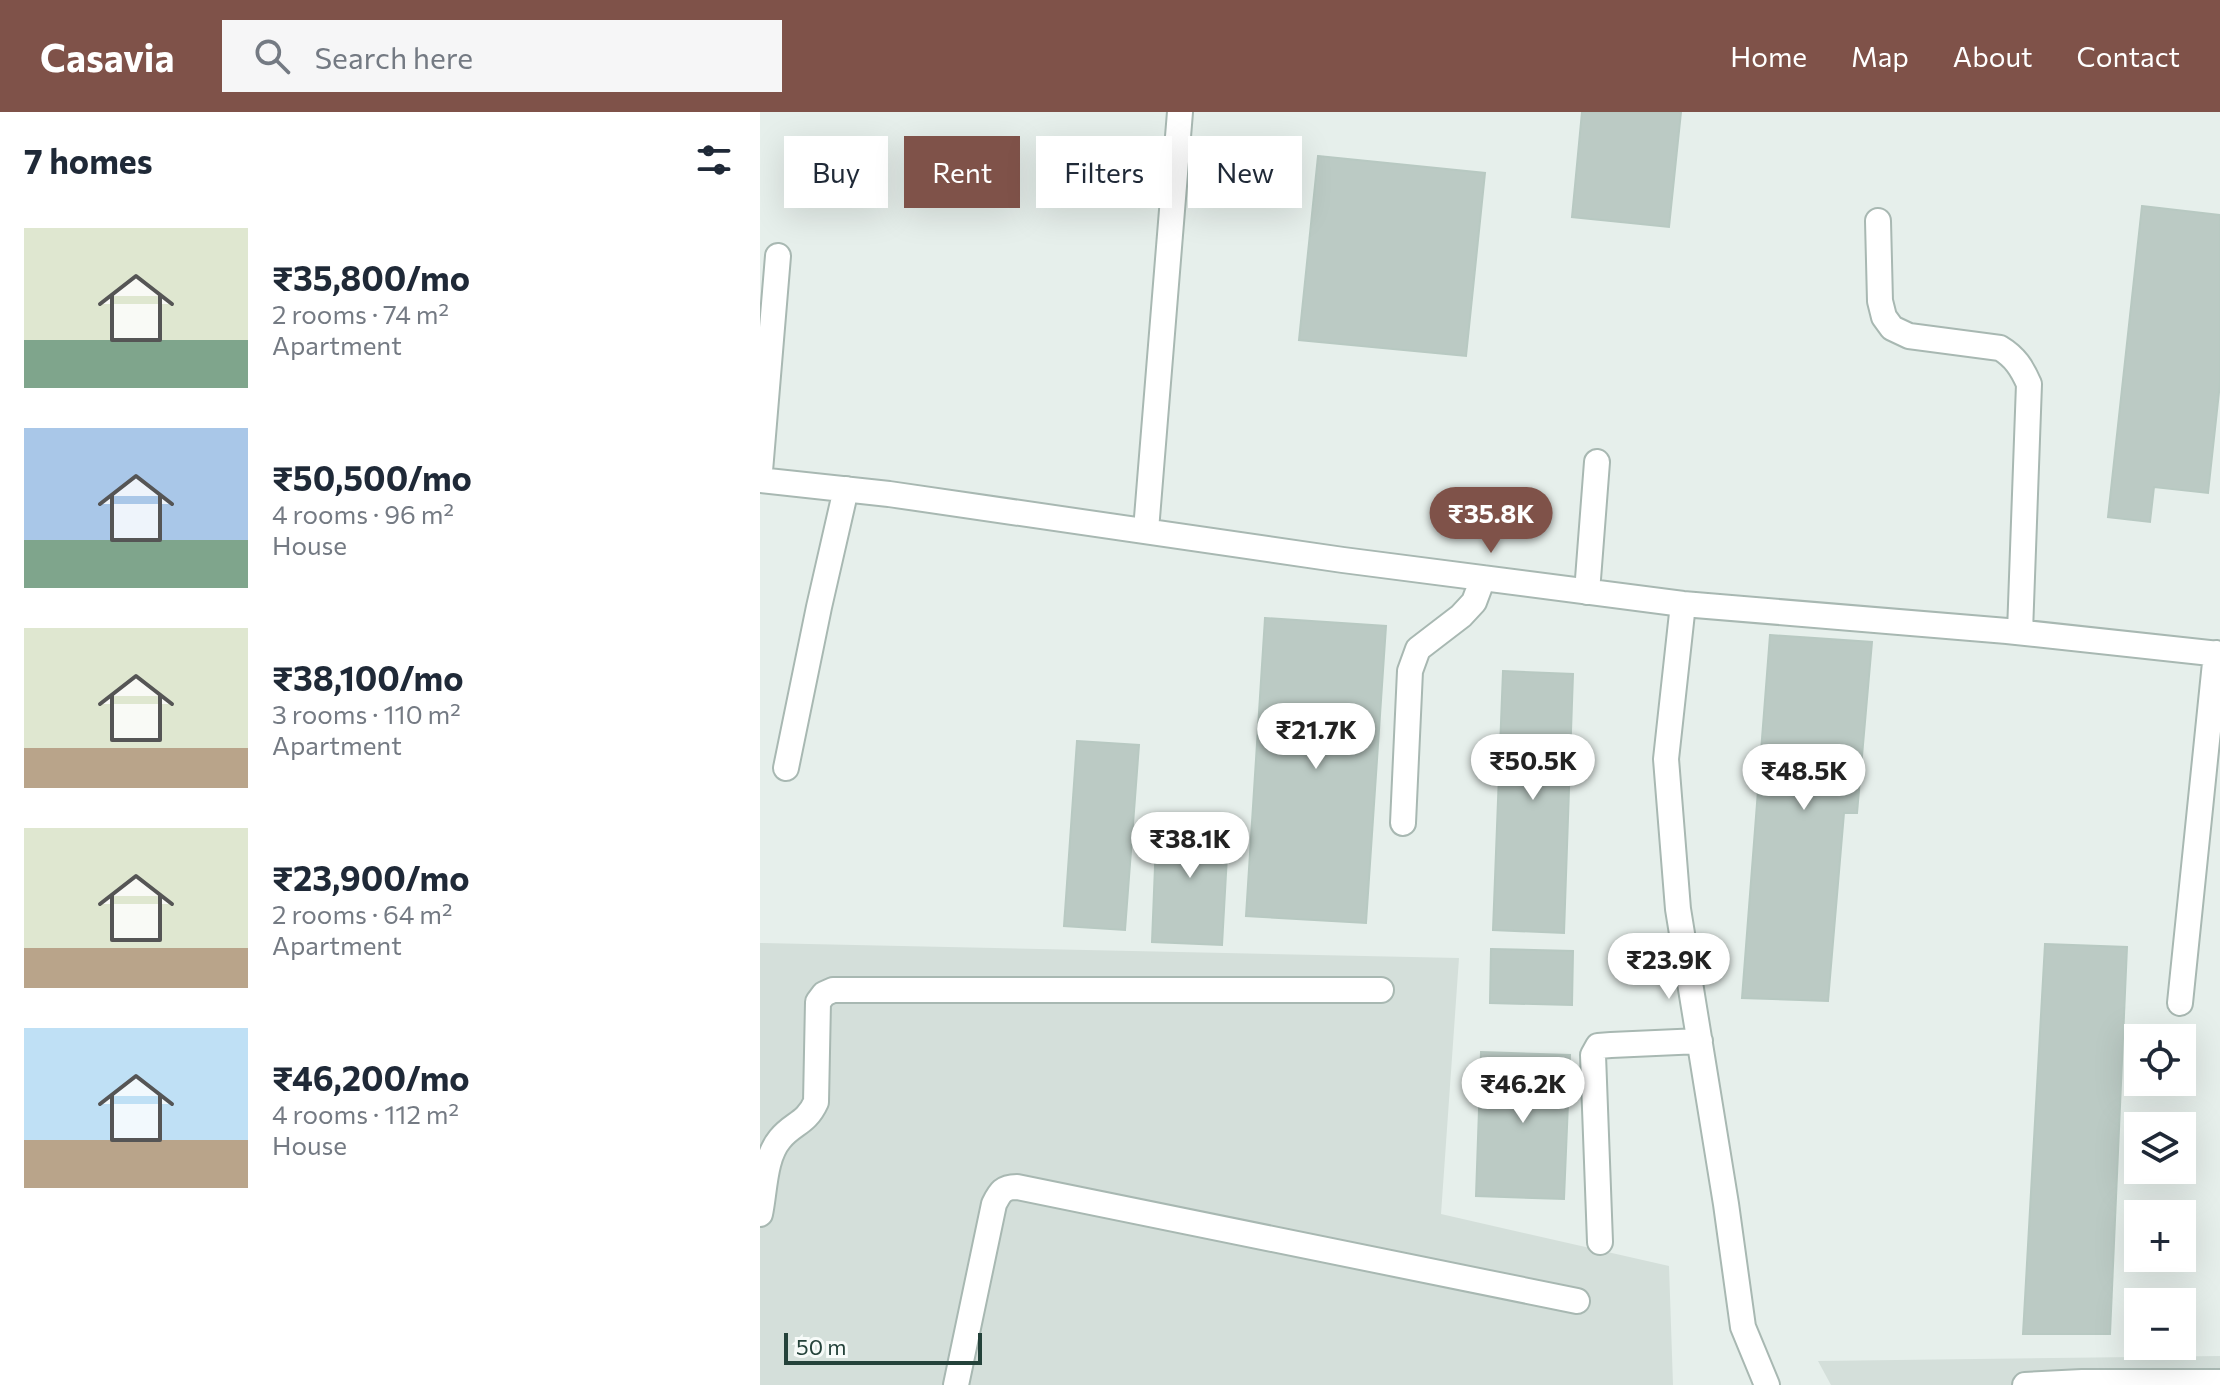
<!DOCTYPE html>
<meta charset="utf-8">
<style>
body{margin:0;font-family:Commissioner,sans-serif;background:#f6f6f7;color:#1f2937;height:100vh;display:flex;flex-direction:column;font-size:30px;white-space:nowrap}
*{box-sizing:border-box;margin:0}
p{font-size:26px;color:#747a83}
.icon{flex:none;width:44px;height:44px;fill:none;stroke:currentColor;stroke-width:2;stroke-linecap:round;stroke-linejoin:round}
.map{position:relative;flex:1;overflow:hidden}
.panel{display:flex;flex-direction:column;background:#fff;width:760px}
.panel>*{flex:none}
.hud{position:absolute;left:24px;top:24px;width:760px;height:72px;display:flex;gap:16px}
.buttons{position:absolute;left:1364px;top:912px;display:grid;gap:16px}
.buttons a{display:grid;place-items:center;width:72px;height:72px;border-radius:0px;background:#fff;box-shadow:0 8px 32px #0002;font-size:40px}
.scale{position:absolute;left:24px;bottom:20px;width:198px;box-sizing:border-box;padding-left:8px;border:4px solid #24423a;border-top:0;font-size:22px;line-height:28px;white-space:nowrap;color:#24423a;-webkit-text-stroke:6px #f7fbf9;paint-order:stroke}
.price{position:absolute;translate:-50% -68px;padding:0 18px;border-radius:28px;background:#fff;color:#222;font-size:26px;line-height:52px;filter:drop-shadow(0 2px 4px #0008)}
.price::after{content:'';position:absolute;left:50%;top:48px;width:24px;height:18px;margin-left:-12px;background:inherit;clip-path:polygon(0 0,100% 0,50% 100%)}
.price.selected{background:#7f5249;color:#fff}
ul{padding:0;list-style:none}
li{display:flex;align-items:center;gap:24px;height:200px;padding:0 24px}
li span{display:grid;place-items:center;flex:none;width:224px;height:160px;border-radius:0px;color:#555}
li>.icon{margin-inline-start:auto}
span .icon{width:96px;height:96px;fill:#fffc;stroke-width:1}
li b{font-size:34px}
h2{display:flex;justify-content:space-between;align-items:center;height:96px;padding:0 24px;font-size:34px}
.pill{padding:0 28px;border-radius:0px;background:#fff;box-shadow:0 8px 32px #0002;font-size:28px;line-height:72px}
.pill.selected{background:#7f5249;color:#fff}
header{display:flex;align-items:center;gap:48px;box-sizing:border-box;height:112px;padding:0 40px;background:#7f5249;color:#fff}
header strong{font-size:38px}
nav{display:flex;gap:44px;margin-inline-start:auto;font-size:28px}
.search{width:560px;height:72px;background:#f6f6f7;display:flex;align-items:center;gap:20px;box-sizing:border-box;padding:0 28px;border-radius:0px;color:#747a83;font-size:30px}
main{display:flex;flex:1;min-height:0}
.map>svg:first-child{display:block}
.built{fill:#d4dfda}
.building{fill:#bbcac4;stroke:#b8c9c2;stroke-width:2}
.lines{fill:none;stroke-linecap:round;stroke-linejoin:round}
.minor-casing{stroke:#a8b8b2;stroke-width:28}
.minor{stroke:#fff;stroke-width:24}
</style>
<header>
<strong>Casavia</strong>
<div class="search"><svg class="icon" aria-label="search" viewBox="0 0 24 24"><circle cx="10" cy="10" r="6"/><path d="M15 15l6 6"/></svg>Search here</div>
<nav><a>Home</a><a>Map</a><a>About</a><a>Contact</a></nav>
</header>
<main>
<section class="panel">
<h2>7 homes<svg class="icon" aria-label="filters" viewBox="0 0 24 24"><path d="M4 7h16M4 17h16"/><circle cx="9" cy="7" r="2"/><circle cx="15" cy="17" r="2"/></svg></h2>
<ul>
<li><span style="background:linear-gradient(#dfe7d0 70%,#7fa58c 0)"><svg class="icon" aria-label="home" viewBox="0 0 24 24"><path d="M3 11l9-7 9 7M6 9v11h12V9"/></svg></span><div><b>₹35,800/mo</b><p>2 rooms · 74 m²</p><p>Apartment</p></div></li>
<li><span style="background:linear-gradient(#a9c7e8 70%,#7fa58c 0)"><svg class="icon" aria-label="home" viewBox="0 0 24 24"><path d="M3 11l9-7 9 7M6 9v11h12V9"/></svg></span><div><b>₹50,500/mo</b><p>4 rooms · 96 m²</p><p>House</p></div></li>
<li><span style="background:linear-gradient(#dfe7d0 75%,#b9a48a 0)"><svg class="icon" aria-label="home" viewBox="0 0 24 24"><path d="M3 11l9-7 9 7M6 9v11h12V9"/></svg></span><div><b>₹38,100/mo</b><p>3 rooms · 110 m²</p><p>Apartment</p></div></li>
<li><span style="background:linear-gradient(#dfe7d0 75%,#b9a48a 0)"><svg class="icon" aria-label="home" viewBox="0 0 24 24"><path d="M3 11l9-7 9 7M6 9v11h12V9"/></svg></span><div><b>₹23,900/mo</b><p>2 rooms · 64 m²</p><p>Apartment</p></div></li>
<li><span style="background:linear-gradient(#bfe0f5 70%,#b9a48a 0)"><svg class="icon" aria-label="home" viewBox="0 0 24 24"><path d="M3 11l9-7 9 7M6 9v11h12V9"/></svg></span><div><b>₹46,200/mo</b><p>4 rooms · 112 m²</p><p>House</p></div></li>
</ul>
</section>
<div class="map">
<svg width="1460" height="1273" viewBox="0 0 1460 1273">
<rect width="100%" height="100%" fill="#e6efeb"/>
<path class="built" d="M0 831 699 846 681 1102 909 1154 913 1273H0Z
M1460 1244V1273H1071L1058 1249Z"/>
<path class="building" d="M822 0H921L909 115 812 105Z
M558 44 725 61 706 244 539 228Z
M1382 94 1460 103V271L1448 381 1394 375 1390 410 1348 405Z
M505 506 626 514 606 811 486 804Z
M1010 523 1112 530 1097 701H1084L1068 889 982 886Z
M743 559 813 562 804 821 733 818Z
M317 629 379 633 365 818 304 814Z
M397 704 469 708 462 833 392 830Z
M1285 832 1367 835 1350 1222H1263Z
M731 837 813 839 812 893 730 891Z
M721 940 810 943 804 1087 716 1084Z"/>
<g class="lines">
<defs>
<path id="minor" d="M1118 109 1120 189 1124 205 1132 216 1149 224 1240 236C1255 245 1262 256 1269 272L1260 520
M0 359 18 144
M0 368 129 382 583 448 923 492 1247 519 1460 542
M386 418 420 0
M827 480 837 350
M923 492 906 647 918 797 966 1092 983 1215 1007 1273
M26 656 59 495 86 377
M643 711 650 559 658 537 701 504 714 490 723 466
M1420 891 1456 541
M0 1102C5 1079 4 1046 20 1027 33 1011 46 1012 56 990L58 890 64 882 73 878H621
M840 1130 833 943 838 934 851 933 940 929
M196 1273 234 1092C240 1080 243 1075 257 1075L817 1189
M1265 1273 1322 1270H1460"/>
</defs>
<use href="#minor" class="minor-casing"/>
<use href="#minor" class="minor"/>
</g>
</svg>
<div class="buttons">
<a><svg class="icon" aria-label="locate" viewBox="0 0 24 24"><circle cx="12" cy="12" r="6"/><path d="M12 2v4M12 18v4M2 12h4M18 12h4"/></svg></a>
<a><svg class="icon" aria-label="layers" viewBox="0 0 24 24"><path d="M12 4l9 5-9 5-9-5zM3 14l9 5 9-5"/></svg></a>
<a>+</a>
<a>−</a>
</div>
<div class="scale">50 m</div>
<b class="price selected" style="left:731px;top:443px">₹35.8K</b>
<b class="price" style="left:556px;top:659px">₹21.7K</b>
<b class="price" style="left:773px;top:690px">₹50.5K</b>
<b class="price" style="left:1044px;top:700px">₹48.5K</b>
<b class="price" style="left:430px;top:768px">₹38.1K</b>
<b class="price" style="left:909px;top:889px">₹23.9K</b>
<b class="price" style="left:763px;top:1013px">₹46.2K</b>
<div class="hud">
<a class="pill">Buy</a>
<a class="pill selected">Rent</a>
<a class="pill">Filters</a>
<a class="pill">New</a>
</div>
</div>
</main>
